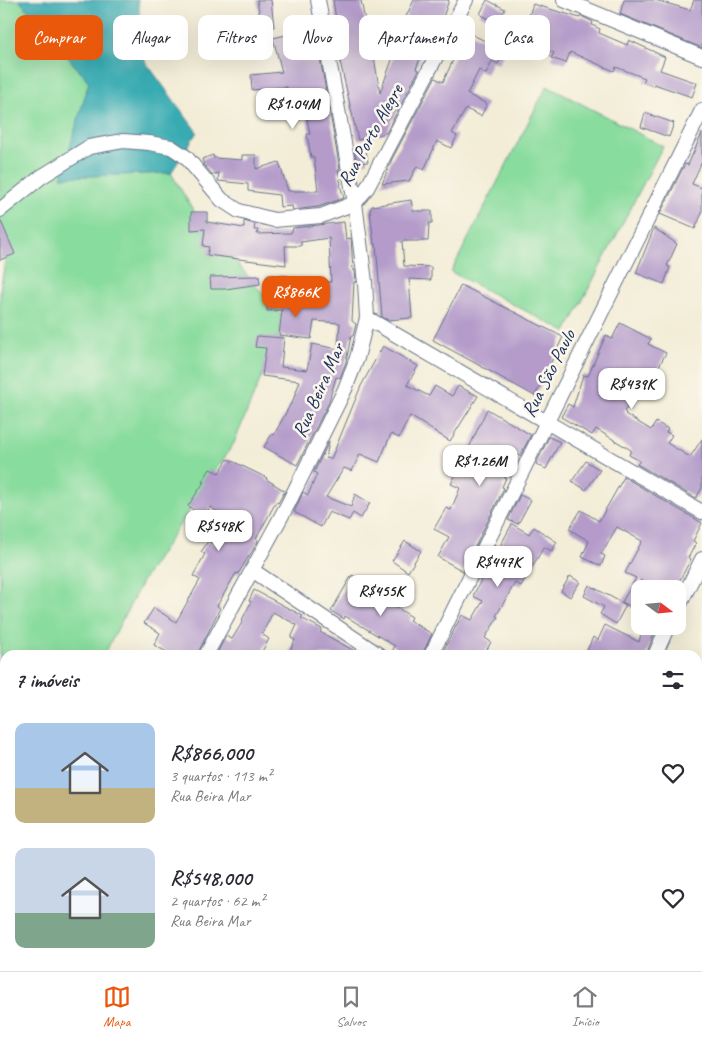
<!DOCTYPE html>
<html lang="pt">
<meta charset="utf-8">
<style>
body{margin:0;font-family:Caveat,sans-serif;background:#f2f2f3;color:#2b2b33;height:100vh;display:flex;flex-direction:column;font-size:19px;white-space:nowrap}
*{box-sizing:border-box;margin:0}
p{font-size:16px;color:#7c7c81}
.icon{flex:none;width:28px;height:28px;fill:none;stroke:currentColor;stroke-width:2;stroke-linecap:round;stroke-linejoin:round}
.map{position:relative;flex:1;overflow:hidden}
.sheet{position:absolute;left:0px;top:650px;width:702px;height:321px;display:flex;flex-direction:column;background:#fff;border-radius:15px 15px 0 0;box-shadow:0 5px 20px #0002}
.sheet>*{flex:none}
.guide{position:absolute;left:15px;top:15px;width:672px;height:45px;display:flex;gap:10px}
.needle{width:32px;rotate:106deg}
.controls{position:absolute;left:631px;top:580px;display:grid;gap:10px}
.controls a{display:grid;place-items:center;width:55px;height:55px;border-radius:10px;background:#fff;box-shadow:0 5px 20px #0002;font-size:25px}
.price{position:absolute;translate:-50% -42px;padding:0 11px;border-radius:10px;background:#fff;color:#222;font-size:16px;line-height:32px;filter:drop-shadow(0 1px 2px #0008)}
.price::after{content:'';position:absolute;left:50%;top:30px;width:15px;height:11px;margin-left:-8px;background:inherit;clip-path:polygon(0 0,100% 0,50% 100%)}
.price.current{background:#ea580c;color:#fff}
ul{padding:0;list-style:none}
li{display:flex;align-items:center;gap:15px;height:125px;padding:0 15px}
li span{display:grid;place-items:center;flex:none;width:140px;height:100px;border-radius:10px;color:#555}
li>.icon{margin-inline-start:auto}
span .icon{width:60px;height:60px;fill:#fffc;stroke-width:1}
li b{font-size:21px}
h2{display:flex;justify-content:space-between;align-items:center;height:60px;padding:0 15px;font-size:21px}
.chip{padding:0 18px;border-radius:10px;background:#fff;box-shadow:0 5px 20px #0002;font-size:18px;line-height:45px}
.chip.current{background:#ea580c;color:#fff}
.dock{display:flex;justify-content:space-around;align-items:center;height:70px;border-top:1px solid #e1e1e2;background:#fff;font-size:14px;color:#7c7c81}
.dock a{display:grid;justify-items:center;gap:2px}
.dock .current{color:#ea580c}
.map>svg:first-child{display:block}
.green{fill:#88dc9d;stroke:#52867e}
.water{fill:#38abb2;stroke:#2a6d88}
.building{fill:#b49bca}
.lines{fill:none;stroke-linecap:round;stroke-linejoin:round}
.minor-casing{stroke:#677288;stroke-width:16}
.minor{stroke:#fff;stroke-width:14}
.labels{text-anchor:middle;stroke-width:5;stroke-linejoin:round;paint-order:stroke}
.street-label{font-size:20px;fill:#1b2f5e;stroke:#fbf7ec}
</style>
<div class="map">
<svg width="702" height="971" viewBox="0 0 702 971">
<rect width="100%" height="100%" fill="#fbf7ec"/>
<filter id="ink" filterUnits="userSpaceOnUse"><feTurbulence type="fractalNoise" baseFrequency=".02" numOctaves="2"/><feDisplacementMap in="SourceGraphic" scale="10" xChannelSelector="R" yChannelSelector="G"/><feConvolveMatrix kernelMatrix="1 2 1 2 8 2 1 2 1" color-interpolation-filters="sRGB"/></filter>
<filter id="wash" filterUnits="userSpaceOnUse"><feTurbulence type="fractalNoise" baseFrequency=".0096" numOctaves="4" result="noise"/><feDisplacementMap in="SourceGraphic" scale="20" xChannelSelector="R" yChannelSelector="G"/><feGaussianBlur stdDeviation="1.12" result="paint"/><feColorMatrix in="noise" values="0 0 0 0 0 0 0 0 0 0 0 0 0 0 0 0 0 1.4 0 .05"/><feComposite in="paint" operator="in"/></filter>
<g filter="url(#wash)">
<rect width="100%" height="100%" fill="#f3edd7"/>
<path class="green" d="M0 0H19L89 82 62 177 171 173 196 215 285 320 234 443 143 580 104 655H5V846L0 855V290L7 252 0 230Z
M547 86 663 146 566 332 451 272Z"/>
<path class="water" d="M19 0H138L145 61 197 132 171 173 61 177 89 82Z
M702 739V971H468L475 966H698V745Z"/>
<g id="blocks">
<path class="building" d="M257 0H271L274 27 262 29Z
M333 0H361L365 21H368L380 93 396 49 397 50 407 30 401 27 414 0H449L442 20 445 21 434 43 427 40 416 69 419 70 386 133 358 140 337 48H339L335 27 337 26Z
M487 0 505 9 498 24 480 14Z
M624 0H655L690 10 694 0H702V48L620 14Z
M533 4 580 18 581 16 593 22 592 25 600 29 599 33 627 45 629 40 665 57 660 70 697 83 692 97 654 84V86L643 82 645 78 616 67 614 71 570 52 566 63 551 58 554 53 522 36Z
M461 29 505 51 498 64 492 61 486 74 479 70 467 94 487 104 481 116 466 109 452 133 457 136 451 148 437 141 424 170 417 166 409 181 382 184 392 159 435 78 443 82 460 45 454 42Z
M308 30 313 53 319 52 340 170H338L341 184 340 185 344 198 318 207 293 210 292 206 280 207 279 195 248 191V184L218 181 219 173 213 175 204 165 202 159 213 155 214 158 242 160V155H256V169L279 162 288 191H318L314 157H311L307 134H310L304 104 291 107 287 87 252 90 251 75 282 72 273 38Z
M645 113 674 123 669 137 641 127Z
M702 133V161L692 184 702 188V213L695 229 660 214 685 164 688 165Z
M365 145 368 162 357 163 354 148Z
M411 200 413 211H432V223H429L428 241H402L404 266 431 267V280L409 279 412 318 388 320 382 317 376 244H374L370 211 372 206Z
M191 212H207V222L244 228V221L255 224 254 230H258L257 234 291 233 293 228 344 222 346 239 351 238 353 270H355L356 282H354L352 321 356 324 353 336H351L346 362 340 378 336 377 328 404 297 465 264 447 272 434 274 435 291 403H292L300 381 262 376 266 348 255 347 257 336 284 338 281 367 307 370 312 344 338 349 340 323 314 321 311 339 279 335 282 310 267 311V276H287V282H331L329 238 301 242V246H285L286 265 207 255 209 247 203 246 205 229 191 230Z
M0 219 15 254 0 260Z
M654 228 677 244 667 266 670 267 664 284 636 273Z
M259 276 260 284 225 289H211L210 277Z
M461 285 563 337 535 396 433 340Z
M620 323 651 339 648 344 666 353 650 383 627 371 618 389 632 403 624 411 626 413 625 414 651 430 656 422 668 429 666 432 672 435 667 443 690 457 702 439V488L696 498 637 464 640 461 629 455 631 450 596 429 592 435 561 417 568 404 573 407 583 375 588 376 606 335 612 339Z
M383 346 418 366 407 385 429 396 435 386 452 396 458 386 478 396 450 441 410 416 399 438 391 434 379 462 360 454 352 471 344 468 326 497 351 507 355 494 370 503 361 518 353 513 349 520 329 512 321 527 294 512 303 492 308 495 317 474 314 472 329 441 326 458 331 459 361 386Z
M487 409 531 435 520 456 516 454 504 477 506 478 502 487 504 488 463 571 438 557 449 537 434 529 446 508 451 510 460 488 451 484 457 472 463 475 475 454 468 450Z
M549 437 560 442 546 469 536 464Z
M228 459 267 478 266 479 285 491 278 503 276 502 256 539 258 540 257 543 238 574 236 573 217 606 220 608 197 655H172L154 645 160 633 144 623 154 608 176 622 200 580 193 576 205 554 201 552 208 541 216 545 231 520 210 507 204 517 188 506 204 482H202L210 469 219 473Z
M586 461 600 470 586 490 572 481Z
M624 477 702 523 693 541 696 543 688 558 691 559 675 589H656L640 580V612L622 602 636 578 625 573 642 541 617 527 601 554 605 556 601 566 582 557 589 541 569 529 581 510 599 521Z
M520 495 531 500 518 524 508 520Z
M512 524 529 534 534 527 557 542 552 551 544 547 521 586 515 583 496 616 498 617 485 638 491 642 484 655H441L462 615 472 620 483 601 473 596 481 580 479 579 495 546 499 548Z
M405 541 421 551 408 572 392 561Z
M352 575 373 587 378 579 391 586 383 599 412 617 409 620 432 634 422 655H390L395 646 345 616 344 619 331 611Z
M570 576 580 582 570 597 561 591Z
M589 585 626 605 616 624 600 614 604 607 584 596Z
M254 590 303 616 301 618 322 629 320 632 362 655H288L295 640 291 638 297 625 273 612 262 634 269 639 260 655H216L226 636 232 639 243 621 242 620 251 602 249 601Z
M605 625 639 642 643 626H657L646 655H585L593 637 598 640Z"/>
</g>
</g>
<g filter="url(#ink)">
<use href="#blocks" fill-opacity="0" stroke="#677288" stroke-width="1"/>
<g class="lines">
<defs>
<path id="minor" d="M564 0 702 57
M0 210 41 177 89 147 123 141 149 143 171 147 186 157 222 200 239 211 274 220 321 216 355 203 367 188 466 0
M367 318 702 512
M252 570 379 655
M678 608 702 559
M206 655 288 504 345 389 357 358 367 318 365 282 355 203 318 0
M431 655 702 110
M655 655 668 626
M0 946 5 941
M59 971 60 966
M279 971 281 966
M412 971 417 966"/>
</defs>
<use href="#minor" class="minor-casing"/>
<use href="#minor" class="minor"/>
</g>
</g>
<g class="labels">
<g class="street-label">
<text transform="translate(370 135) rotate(-61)" y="7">Rua Porto Alegre</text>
<text transform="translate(548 373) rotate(-63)" y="7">Rua São Paulo</text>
<text transform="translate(318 390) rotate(-66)" y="7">Rua Beira Mar</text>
</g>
</g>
</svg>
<div class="controls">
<a><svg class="needle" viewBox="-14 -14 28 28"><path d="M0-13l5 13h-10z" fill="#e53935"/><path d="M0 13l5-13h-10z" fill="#7c7c81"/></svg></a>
</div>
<b class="price" style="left:293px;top:130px">R$1.04M</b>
<b class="price current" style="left:296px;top:318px">R$866K</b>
<b class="price" style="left:632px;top:410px">R$439K</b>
<b class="price" style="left:480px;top:487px">R$1.26M</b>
<b class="price" style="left:219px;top:552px">R$548K</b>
<b class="price" style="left:498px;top:588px">R$447K</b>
<b class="price" style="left:381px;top:617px">R$455K</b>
<div class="guide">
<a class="chip current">Comprar</a>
<a class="chip">Alugar</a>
<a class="chip">Filtros</a>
<a class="chip">Novo</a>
<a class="chip">Apartamento</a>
<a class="chip">Casa</a>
</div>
<section class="sheet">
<h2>7 imóveis<svg class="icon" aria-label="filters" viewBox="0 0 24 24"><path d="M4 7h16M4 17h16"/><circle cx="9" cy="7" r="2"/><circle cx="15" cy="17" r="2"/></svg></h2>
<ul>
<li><span style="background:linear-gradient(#a9c7e8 65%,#c2b280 0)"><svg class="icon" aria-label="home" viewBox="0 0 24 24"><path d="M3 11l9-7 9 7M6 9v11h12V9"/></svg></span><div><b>R$866,000</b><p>3 quartos · 113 m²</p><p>Rua Beira Mar</p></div><svg class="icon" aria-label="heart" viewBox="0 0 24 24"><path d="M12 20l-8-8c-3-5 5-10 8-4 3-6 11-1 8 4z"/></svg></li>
<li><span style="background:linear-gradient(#c9d6e8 65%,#7fa58c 0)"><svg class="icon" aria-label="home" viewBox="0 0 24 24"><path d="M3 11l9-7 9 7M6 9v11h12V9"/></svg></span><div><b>R$548,000</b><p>2 quartos · 62 m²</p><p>Rua Beira Mar</p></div><svg class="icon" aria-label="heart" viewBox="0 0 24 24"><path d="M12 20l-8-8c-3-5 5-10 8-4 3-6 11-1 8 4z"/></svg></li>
</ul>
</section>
</div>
<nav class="dock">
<a class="current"><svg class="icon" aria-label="map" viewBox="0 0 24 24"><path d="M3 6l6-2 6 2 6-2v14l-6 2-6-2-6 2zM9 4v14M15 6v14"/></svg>Mapa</a>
<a><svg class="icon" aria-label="saved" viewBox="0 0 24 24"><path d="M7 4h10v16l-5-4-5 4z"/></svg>Salvos</a>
<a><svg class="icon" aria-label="home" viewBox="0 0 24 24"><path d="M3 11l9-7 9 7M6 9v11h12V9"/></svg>Início</a>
</nav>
